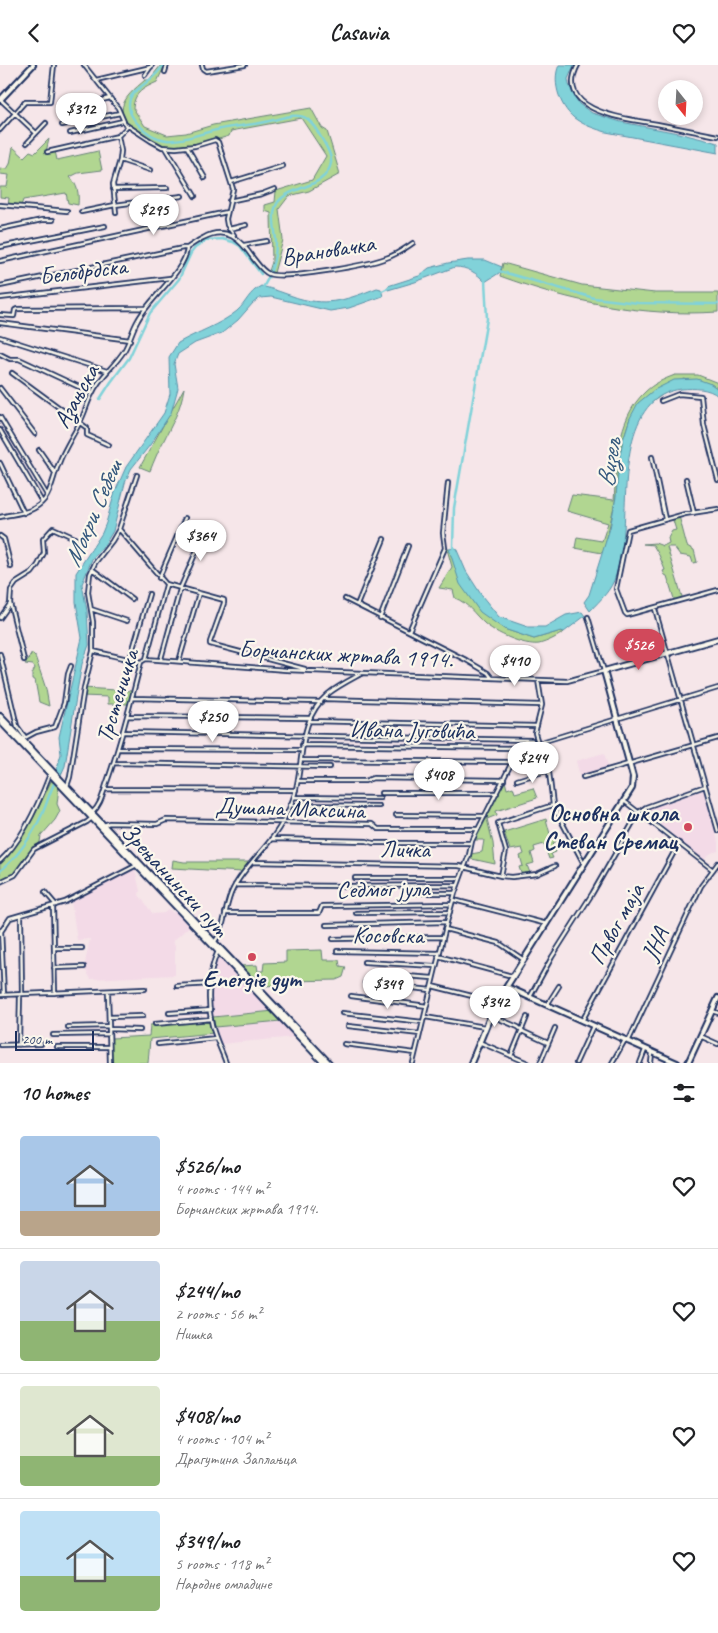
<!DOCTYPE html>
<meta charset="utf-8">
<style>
body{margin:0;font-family:Caveat,sans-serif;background:#f2f2f2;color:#202124;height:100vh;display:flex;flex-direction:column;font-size:19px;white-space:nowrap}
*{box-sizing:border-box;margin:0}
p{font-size:16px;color:#757577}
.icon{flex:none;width:28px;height:28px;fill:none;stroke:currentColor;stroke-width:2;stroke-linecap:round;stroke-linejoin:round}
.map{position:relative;height:998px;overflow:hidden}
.side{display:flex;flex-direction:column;background:#fff;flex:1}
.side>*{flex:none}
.needle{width:32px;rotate:162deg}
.fabs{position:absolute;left:658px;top:15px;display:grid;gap:10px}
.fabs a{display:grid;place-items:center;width:45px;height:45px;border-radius:50%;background:#fff;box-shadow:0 2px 8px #0003;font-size:25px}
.scale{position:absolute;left:15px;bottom:12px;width:79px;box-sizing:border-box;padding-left:5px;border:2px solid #1b2f5e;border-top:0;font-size:14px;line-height:18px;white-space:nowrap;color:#1b2f5e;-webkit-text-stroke:4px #fbf7ec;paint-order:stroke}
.price{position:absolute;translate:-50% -42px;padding:0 11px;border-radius:18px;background:#fff;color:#222;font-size:16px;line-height:32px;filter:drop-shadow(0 1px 2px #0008)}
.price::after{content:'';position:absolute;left:50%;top:30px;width:15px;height:11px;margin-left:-8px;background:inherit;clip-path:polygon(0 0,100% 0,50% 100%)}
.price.current{background:#d1495b;color:#fff}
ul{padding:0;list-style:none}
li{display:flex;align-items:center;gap:15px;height:125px;padding:0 20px}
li+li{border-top:1px solid #e0e0e0}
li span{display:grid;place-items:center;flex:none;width:140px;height:100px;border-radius:5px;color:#555}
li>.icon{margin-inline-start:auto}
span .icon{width:60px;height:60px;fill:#fffc;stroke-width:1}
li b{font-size:21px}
h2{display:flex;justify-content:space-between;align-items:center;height:60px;padding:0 20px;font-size:21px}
header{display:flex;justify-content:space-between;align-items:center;height:65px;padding:0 20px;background:#fff;font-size:22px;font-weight:700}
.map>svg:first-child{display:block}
.built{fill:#f3dae7}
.green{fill:#b1d691;stroke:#668278}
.water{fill:#81d2d9;stroke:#5891a8}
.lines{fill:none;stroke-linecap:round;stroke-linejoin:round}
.canal{stroke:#81d2d9;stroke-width:2.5}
.street-casing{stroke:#1b2f5e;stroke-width:6}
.secondary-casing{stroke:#1b2f5e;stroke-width:8}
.street{stroke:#fbf7ec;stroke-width:2.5}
.secondary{stroke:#fbf7ec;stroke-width:4}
.poi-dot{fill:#d1495b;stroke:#fbf7ec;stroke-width:2}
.labels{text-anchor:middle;stroke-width:4.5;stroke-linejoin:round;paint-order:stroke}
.street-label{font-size:24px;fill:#1b2f5e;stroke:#fbf7ec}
.poi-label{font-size:24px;font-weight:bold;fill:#1b2f5e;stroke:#fbf7ec;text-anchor:end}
.water-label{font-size:25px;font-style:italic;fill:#34587d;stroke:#fbf7ec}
</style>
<header><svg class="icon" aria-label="back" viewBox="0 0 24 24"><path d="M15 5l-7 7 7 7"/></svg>Casavia<svg class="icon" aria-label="heart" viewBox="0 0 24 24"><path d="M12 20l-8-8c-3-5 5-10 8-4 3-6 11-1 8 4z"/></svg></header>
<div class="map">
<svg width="718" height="998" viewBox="0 0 718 998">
<rect width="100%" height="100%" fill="#f6e6e9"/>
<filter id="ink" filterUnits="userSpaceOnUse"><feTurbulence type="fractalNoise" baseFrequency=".02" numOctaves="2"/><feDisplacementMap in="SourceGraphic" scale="10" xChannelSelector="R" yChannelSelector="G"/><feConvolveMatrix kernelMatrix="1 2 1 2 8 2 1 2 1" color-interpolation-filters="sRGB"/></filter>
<g filter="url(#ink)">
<path class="built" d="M604 688 609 704 580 712 576 696Z
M704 725 718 777V786L711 788 704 795 644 746Z
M135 804 140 826 139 830 153 849 164 848 169 844 173 848 175 846 190 861 173 876 175 881V910L91 914 84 903 90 874 77 875 71 836Z
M218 888 274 946 213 952 211 933V919L216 890Z
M281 956 295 972 221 979 215 962Z"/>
<path class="green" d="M161 0H165L157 17C144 23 134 27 133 43L145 61 167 70 186 68 213 60 311 43 322 63 327 66 340 109 309 126 289 131 279 144 283 175 274 208 269 206 272 197 271 148 265 146V140L275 137 276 126 312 115 326 91 301 53 231 66 229 71C210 77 188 82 168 81 154 81 122 62 122 46 122 33 136 23 145 15H149Z
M49 74 46 87 55 86 57 95 98 86 102 105 78 108 70 112C78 121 79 128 78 140L68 138 66 128 23 135 21 141 8 140 9 133 0 132V122H7L9 110 0 109V103L7 104 10 99 13 82 24 92 30 86 35 88Z
M503 198 582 220 655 228H718V247C643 252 571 237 500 211Z
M675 310H698L718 318V324L711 319 684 314 630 353 623 375 619 395 616 432 604 486 602 488 575 483 577 472 602 476 608 458 567 446 572 430 614 435C617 399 616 354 645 327 653 319 664 314 675 310Z
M184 323C181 344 172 359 163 377 158 386 154 396 150 406L140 402Z
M679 451 687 481 694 485 697 497 693 498 691 492 680 490 674 482H667L683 535 675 537 667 511 665 510 663 506 665 505 659 490 653 480 643 479 655 478 663 481 669 478 668 473 672 466 676 465 672 452Z
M447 484H449L461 519 504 564 534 574 561 566 564 567C557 572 547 577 539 579 524 581 495 568 484 558 474 549 468 538 455 533L453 525 439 523 452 502Z
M32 588 35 591 46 624 49 641 39 637 35 615 32 614V609L35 603 33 600 25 599Z
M83 623 133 626 130 639H108V632L82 631Z
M51 716 59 722 57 739 60 746 55 755 41 771 40 777 30 789 18 807 0 817V799C24 776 37 746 51 716Z
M505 716 507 724 513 722 515 728 533 723 537 733 496 746 497 750 487 754 493 778 495 799 472 794 471 789 482 787 484 775H473Z
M546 754 550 769 555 768 557 776 553 778 556 787 551 789 553 793 549 794 544 779 534 782 535 786 531 788 534 798 527 800 530 808 522 811 519 802 523 801 520 791 524 789 522 783 510 785 504 767Z
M173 795 184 797H252L243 807 172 803Z
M322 885 323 895H339L340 901 346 902 343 912 336 915 293 916 283 920 263 921 255 911 250 912 240 901 257 900 258 906H263L264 898 286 897V886Z
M274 946 281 956 215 962 213 952Z
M211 955 214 968 150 974 148 998H112L111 973 149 971 150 960Z"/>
<path class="water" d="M559 0H574L568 14 569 20 579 39 592 48 621 57 678 68 718 78V88L606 67C596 64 586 61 577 55 561 45 551 18 559 0Z
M468 195H485L502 202 499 208 485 217C477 208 467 202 455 202L415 217 388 225V221L419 211 429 203 448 198Z
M261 221C274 224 286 229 298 233 329 242 348 234 377 223L381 224 383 231 349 243 330 246 271 232 260 233 253 238 238 255 222 268 195 278 178 289 174 299 178 323 171 348 150 380 131 404 125 418 113 466 105 479 92 494 82 519 87 546 89 580 82 599 77 626 65 701 60 712 56 707 61 689 59 672 82 573 76 537V508L102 468 106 458 115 427 126 402 164 348 170 329 169 292 178 278C197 267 220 260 237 246 247 237 248 228 261 221Z
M697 314 711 319 718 324V331C709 323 694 323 682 324 621 330 627 421 624 465 623 480 620 496 616 510 611 526 601 534 590 546L584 537 589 530 610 463 616 432 619 395 623 375 630 353 638 338 654 325 674 315Z
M456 483 466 506 482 531 499 552 528 562H545L566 550 582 547 585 551 564 567 561 566 534 574 504 564 480 547 460 519 449 484Z"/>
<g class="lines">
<path class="canal" d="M163 0C156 15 133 23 130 34 127 44 131 51 137 58 165 89 188 70 221 64 237 61 254 60 269 56 280 54 297 47 306 53 312 56 318 67 322 74 326 81 332 90 331 98 326 124 291 120 278 137 270 148 276 166 276 178 276 189 273 201 269 211 267 216 264 220 262 225
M499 206 594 233 638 238 718 239
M380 227 390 222
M100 334 111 317 129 293 150 248 179 214 191 188 195 183 207 175 222 174 233 177 240 181 261 209
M454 486 453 482 454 443 487 254 485 215
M0 806C18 792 34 768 43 747 48 736 50 725 56 715"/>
<defs>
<path id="street" d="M84 0 118 43 125 59 151 76 162 82 176 83 195 81 215 75 218 77 233 124 226 154 227 160 234 170
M202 0 203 4 206 6 245 0
M578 0C553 47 627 54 657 59 677 63 698 67 718 71
M165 7 167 0
M145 10 152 0
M96 15 151 2
M1 35 36 68
M78 41 110 33
M62 60 120 48
M0 65 25 37H50L54 0
M70 68 123 56
M27 78 46 58
M187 82 205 113
M166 83 195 131
M47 87 118 71
M120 95 150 105
M231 117 283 101
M113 124 167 123
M229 136 262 129 275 124
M0 140 67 146
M81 147 115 140 182 131
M116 148 113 119 120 95 121 86 118 71 128 61
M0 164 42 155H53
M229 164 246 160
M244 180 267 176
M0 182 105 161
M0 196 227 147
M0 221 183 183H187C192 180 197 176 203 173 226 160 241 175 253 193 258 199 262 206 269 209 286 215 368 200 386 193 396 190 404 184 413 178
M0 233 170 213
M0 250 14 251 15 245 17 244 145 243
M0 258 130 275
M0 272 107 306
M0 289 10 294H19L92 328
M12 308 87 363V370L109 380
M0 323 35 369
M661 336 679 329 701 331 704 360 718 415
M0 352 47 430
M0 365 42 437
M39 385 55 408
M652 392 665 454
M0 398 24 448
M686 414 694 448
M718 444 685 449 628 465 616 524 625 548 627 550 718 525
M0 452C17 448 33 449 45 434 52 424 54 409 59 398 64 384 73 371 80 357 85 348 87 338 92 329 99 312 114 302 124 286 130 276 132 265 138 255 149 234 186 205 187 183
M119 464 166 519 224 535V538L210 577V579L305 604
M0 471 4 474 11 502
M92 504 132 534
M159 513 185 453
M345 534 466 595 488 608 492 613
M10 538 24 595
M357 540 384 474
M91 544 127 556
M655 544 718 766
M0 553 10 539 11 525 16 518 32 508 38 500 44 488 43 474 53 463 77 474
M380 553 408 481
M409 566 445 483 443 468 448 418
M93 586 141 597
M0 589 17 661 25 672
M130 594 149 529
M146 594 286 605 567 616 604 606 588 552
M161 594 180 524 206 464
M179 596 199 528
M132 633 321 637
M324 634 542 640
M127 651 309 653
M309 656 537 661
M124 667 532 675 533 680
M23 674 36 667 55 662 64 638 68 609 71 601
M538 678 535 668 542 640 538 615
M302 680 522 683 718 623
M119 684 301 685
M301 695 512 697
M114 698 330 702
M583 712 718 673
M517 715 546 706 549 707 553 740 584 799
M298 716H365L373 713 504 715
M67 721 70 712 84 623 93 586V557L88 527 90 509 95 498 112 476 119 464 137 410
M105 724 296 725
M381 728H497
M294 732 380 733
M624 736 713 805
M290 740 379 741
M92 748C101 740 103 728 107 717 121 678 131 637 141 597L146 594 166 520
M396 750 485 751
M104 760 109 758 157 759 166 755 372 759 378 764H477
M271 774 367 776 373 778H471
M0 796C23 775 39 738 50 709
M252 797 459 801 501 811 512 812 537 809 555 801
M501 811 506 786 498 758 553 740
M355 813H460
M0 817 15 810 34 784 87 757 92 753
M235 820 347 821 458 820
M45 827 56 840
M412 828H455
M454 835 547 859
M53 841 55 928
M225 848H319L322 841 452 839
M356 848 450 847
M21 850 22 929
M326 860 447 857
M445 864 499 878 524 895
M1 865 4 930
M0 868 10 853 65 837 137 800
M333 874 443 872
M214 878C226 863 224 841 233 824 246 798 270 782 283 756 288 746 294 735 296 724 304 690 299 654 328 629 338 621 350 615 361 609
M54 883H82
M218 886C208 907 207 938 212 960 215 973 222 986 226 998
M337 886 439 888
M438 891 512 911
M364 897 435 901
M54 903 84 902
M379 909 433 913
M365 918 431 925
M177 921 210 919
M432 921 480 933 495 940
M108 927 110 998
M0 930 145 924
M351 931 427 941
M530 932 552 892 592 829 639 747 646 742 705 721
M547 940 559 921
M712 946 718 948
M169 948 211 945
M342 948 423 957
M490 950 518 962 524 967 548 978
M109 952 143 951
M425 952 485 962
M582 956 679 778
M155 959 211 954
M348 961 420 969
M68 962 109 961
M109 964 140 965
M53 970 109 969
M700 971 718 979
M479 977 528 998
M628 977 701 821 718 798
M158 979 216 973
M344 979 415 988
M0 980 41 979
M19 980 20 930
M57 982H109
M511 991 527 952
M413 998 447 857 455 828 469 790 472 776 510 701 522 683
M540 998 555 963
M576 998 593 961
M612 998 625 975
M640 998 645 985
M651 998 652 988"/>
<path id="secondary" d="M0 35 33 0
M0 651 329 998
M0 656 324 998
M507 922 677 998
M471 998 495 940 632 723 633 712 604 606 718 574
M688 998 718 933"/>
</defs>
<use href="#street" class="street-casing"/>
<use href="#secondary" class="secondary-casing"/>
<use href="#street" class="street"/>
<use href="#secondary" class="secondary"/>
</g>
</g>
<g class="poi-dot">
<circle cx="688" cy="762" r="5"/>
<circle cx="252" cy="892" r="5"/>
</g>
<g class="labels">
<g class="street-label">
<text transform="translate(328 185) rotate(-9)" y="8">Врановачка</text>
<text transform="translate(83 206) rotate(-7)" y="8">Белобрдска</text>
<text transform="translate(76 331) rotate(-61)" y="8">Азањска</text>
<text transform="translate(346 589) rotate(3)" y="8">Борчанских жртава 1914.</text>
<text transform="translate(117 631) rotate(-73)" y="8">Трстеничка</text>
<text transform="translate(412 665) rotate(1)" y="8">Ивана Југовића</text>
<text transform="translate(290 743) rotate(2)" y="8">Душана Максина</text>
<text transform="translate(405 784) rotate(1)" y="8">Личка</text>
<text transform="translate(175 815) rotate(47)" y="8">Зрењанински пут</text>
<text transform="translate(383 824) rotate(-1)" y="8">Седмог јула</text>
<text transform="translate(616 859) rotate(-61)" y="8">Првог маја</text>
<text transform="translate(388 870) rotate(1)" y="8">Косовска</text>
<text transform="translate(655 879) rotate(-65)" y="8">ЈНА</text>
</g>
<g class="poi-label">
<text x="678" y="756">Основна школа<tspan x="678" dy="28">Стеван Сремац</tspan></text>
<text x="252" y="922" text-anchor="middle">Energie gym</text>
</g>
<g class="water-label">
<text transform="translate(608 397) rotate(-81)" y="9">Визељ</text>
<text transform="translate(92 448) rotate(-67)" y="9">Мокри Себеш</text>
</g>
</g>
</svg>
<div class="fabs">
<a><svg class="needle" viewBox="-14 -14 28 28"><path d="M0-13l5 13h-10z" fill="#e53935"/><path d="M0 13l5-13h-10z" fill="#757577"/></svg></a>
</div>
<div class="scale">200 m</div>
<b class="price" style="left:81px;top:70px">$312</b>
<b class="price" style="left:154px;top:171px">$295</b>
<b class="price" style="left:201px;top:497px">$364</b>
<b class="price current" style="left:639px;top:606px">$526</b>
<b class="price" style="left:515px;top:622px">$410</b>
<b class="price" style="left:213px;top:678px">$250</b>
<b class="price" style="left:533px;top:719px">$244</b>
<b class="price" style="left:439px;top:736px">$408</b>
<b class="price" style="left:388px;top:945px">$349</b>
<b class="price" style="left:495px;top:963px">$342</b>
</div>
<section class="side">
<h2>10 homes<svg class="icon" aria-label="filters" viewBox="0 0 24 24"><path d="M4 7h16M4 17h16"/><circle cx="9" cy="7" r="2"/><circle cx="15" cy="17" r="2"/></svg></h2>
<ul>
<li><span style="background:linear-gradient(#a9c7e8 75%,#b9a48a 0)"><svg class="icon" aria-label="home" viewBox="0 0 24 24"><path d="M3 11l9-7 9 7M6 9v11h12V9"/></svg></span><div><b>$526/mo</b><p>4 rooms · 144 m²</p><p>Борчанских жртава 1914.</p></div><svg class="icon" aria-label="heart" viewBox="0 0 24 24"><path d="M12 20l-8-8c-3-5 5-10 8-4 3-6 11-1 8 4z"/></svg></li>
<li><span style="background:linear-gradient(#c9d6e8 60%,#8fb573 0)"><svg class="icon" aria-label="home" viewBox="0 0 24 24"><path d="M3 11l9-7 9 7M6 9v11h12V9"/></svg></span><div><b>$244/mo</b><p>2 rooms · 56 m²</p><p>Нишка</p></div><svg class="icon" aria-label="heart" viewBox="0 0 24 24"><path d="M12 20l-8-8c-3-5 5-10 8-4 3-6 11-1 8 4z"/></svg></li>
<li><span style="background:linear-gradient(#dfe7d0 70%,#8fb573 0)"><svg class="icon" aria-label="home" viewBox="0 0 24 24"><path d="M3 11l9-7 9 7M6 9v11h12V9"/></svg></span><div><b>$408/mo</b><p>4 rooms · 104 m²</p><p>Драгутина Заплањца</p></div><svg class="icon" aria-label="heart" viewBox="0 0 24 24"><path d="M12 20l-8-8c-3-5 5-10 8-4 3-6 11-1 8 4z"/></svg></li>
<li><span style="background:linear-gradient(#bfe0f5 65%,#8fb573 0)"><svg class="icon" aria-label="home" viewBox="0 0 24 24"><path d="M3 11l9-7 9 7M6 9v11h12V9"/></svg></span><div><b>$349/mo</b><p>5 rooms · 118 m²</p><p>Народне омладине</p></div><svg class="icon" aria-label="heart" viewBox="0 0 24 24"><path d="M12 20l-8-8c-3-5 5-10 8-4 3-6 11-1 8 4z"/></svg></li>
</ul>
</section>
